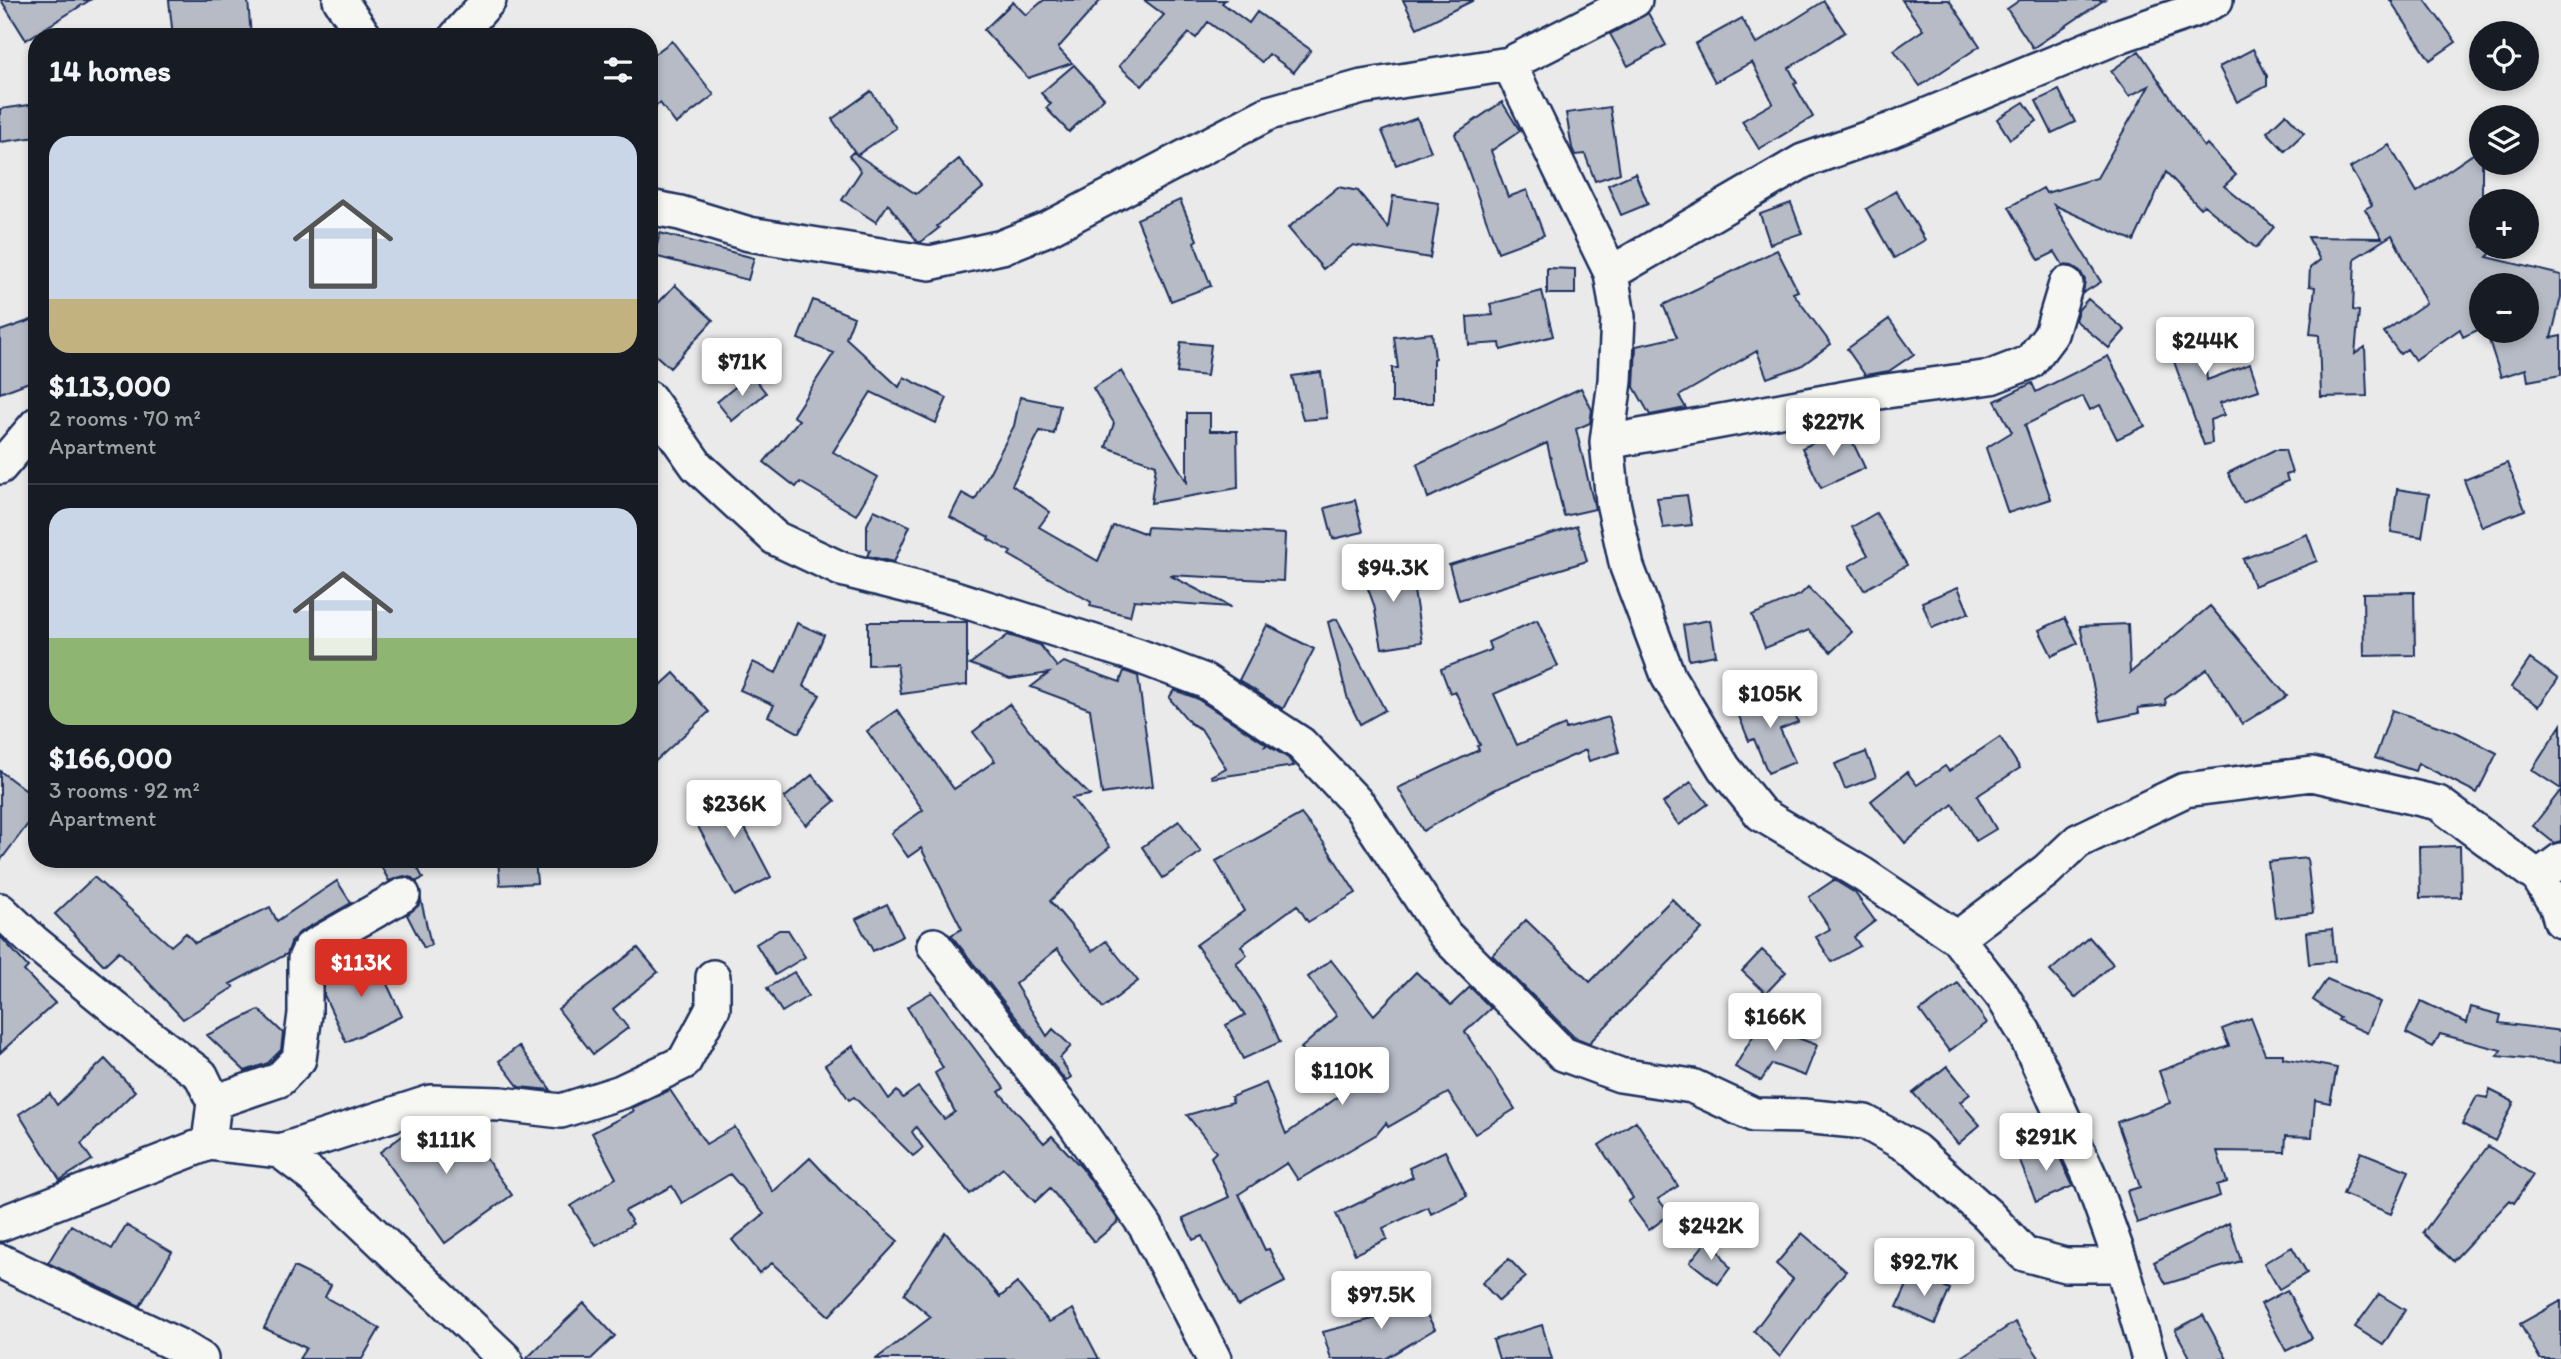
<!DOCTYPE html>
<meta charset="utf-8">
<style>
body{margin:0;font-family:Itim,sans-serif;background:#20242c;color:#f1f3f6;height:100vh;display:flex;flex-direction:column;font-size:26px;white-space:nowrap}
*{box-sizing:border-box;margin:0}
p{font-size:23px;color:#9ea1a6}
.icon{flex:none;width:38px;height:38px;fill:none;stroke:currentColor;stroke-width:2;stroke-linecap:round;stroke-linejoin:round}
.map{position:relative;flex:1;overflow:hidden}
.panel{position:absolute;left:28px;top:28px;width:630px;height:840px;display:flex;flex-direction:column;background:#171b24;border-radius:28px;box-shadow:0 4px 10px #0003}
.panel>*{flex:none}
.controls{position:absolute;left:2469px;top:21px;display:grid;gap:14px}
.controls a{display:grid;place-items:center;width:70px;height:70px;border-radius:50%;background:#171b24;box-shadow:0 4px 10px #0003;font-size:35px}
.price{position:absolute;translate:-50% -60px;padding:0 16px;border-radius:7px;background:#fff;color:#222;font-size:23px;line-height:46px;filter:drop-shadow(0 2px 4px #0008)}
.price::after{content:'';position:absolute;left:50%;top:42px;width:21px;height:16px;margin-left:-10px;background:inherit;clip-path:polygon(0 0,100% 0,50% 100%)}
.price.selected{background:#d93025;color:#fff}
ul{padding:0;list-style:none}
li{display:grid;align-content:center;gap:14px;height:371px;padding:0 21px}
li+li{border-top:2px solid #363941}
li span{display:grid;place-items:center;height:217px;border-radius:21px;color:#555}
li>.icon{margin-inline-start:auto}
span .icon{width:126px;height:126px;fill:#fffc;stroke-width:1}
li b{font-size:30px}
h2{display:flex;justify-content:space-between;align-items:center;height:84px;padding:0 21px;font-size:30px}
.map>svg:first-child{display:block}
.building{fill:#b6bbc6;stroke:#1b2f5e;stroke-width:2}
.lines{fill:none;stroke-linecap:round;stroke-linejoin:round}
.street-casing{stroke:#1b2f5e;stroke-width:38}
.street{stroke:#f6f6f2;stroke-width:33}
</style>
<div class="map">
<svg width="2561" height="1359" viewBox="0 0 2561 1359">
<rect width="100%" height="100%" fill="#e9eae9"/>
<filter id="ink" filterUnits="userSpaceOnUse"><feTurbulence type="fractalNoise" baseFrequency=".0143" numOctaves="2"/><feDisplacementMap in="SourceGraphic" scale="14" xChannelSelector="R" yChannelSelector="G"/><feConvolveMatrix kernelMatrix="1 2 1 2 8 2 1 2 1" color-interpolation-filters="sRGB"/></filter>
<g filter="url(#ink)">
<path class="building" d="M1 0H90L26 40Z
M169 0H248L251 37H173Z
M1044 0H1101L1058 48 1072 63 1028 78 984 30 1013 2 1026 15Z
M1144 0H1225L1222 3 1249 23 1257 12 1311 50 1294 72 1269 54 1262 62 1208 22 1196 38 1189 33 1142 86 1119 66 1164 15Z
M1403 0H1474L1417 28Z
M1902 0H1949L1980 46 1920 86 1894 50 1923 30Z
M2020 0H2104L2033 48 2007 9Z
M2390 0H2425L2456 42 2430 60Z
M1824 1 1845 32 1789 68 1797 83 1794 84 1813 117 1759 149 1742 121 1773 103 1752 62 1715 82 1695 44 1742 18 1756 44Z
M1648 13 1666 45 1628 66 1610 34Z
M672 41 714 95 676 124 660 103 649 111V58Z
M2253 49 2267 76V86L2237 102 2219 67Z
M2139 51 2204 147 2207 144 2236 175 2224 186 2274 227 2256 248 2204 205 2200 208 2166 172 2134 241 2054 205 2101 282 2083 293 2085 280 2080 271 2072 266 2063 265 2055 252 2039 260 2009 207 2043 188 2046 193 2097 178 2149 86 2129 96 2111 71Z
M1074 65 1104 98 1069 132 1046 108 1051 104 1041 93Z
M2059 90 2075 122 2052 133 2036 101Z
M871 91 896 128 857 155 832 119Z
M1502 102 1520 131 1491 151 1508 197 1527 190 1544 235 1498 252 1455 134Z
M2024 102 2037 121 2010 139 1997 119Z
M37 104V137L0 142V109Z
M1610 107 1620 173 1595 181 1585 154 1575 155 1572 148 1566 113Z
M2286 114 2304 133 2285 151 2267 132Z
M1417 118 1431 151 1396 165 1382 131Z
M2389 145 2417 192 2482 148V247H2497L2487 257 2561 275V297L2551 338 2561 336V375L2528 381 2526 369 2501 377 2486 331H2527V285H2482V328L2463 337 2460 329 2415 360 2407 349 2400 354 2384 332 2426 303 2392 235 2355 258 2353 310 2359 311 2355 354 2365 347 2367 396 2321 397 2319 335 2310 334 2315 287 2309 286 2310 268 2320 260 2308 237 2382 238 2365 209 2372 205 2350 168Z
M853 152 916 194 959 159 983 188 937 226 939 228 921 242H918L888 204 876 222 842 200 861 171 849 156Z
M1635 173 1648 204 1621 215 1608 185Z
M1338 187 1358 191 1388 228 1393 196 1439 203 1430 258 1353 245 1323 269 1288 228Z
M1896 191 1925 240 1894 258 1866 209Z
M1180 200 1197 240 1194 242 1211 286 1171 301 1137 219Z
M1791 203 1802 233 1770 244 1760 214Z
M660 233 754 258 748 280 654 256Z
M1777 250 1798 291 1793 293 1831 344 1801 366 1767 378 1757 351 1679 396 1686 408 1650 415 1634 387 1636 346 1677 337 1663 305Z
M1547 268 1575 269V294H1547Z
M675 285 713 320 670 368 649 349V313Z
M1542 291 1553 336 1501 350 1500 343 1469 345 1467 317 1493 315 1490 304Z
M2088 299 2125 330 2109 348 2075 320 2079 309Z
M813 300 854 317 846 338 899 387 904 377 947 398 936 423 871 392 833 452 878 477 856 515 800 482 796 487 764 462 799 420 793 416 834 353 798 339Z
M37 318V379L0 393V331Z
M1889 319 1914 354 1889 371 1865 375 1847 349Z
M2202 322 2207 380 2250 364 2259 390 2220 403 2224 415 2210 420 2212 443 2204 445 2172 356H2169L2166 325Z
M1432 333 1435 358 1433 359V403H1392V368H1398L1394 337Z
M1181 342 1211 345 1207 376 1177 373Z
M2108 356 2145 426 2117 439 2100 405 2090 410 2083 396 2025 425 2051 499 2008 513 1986 448 2012 432 1995 401 2032 383 2036 392Z
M1121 371 1187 482V413H1210V431H1237L1238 488 1151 503 1156 465 1106 447 1114 423 1093 388Z
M1321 372 1327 418 1303 420 1292 376Z
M751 374 766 393 732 421 717 402Z
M1581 388 1592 410 1590 423 1576 429 1595 509 1564 516 1547 443 1428 498 1417 464Z
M1020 397 1060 405 1054 434 1040 431 1012 485 1050 512 1039 527 1098 561 1113 526 1128 527 1146 534 1147 527 1285 534 1283 581 1169 575 1231 607 1134 600 1130 616 1090 606 1091 602 1009 555 1011 552 988 539 989 537 950 517 962 493 975 500 1014 426Z
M1846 428 1865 468 1821 488 1802 448Z
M2274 450H2285L2292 473 2286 475 2288 481 2243 503 2228 473Z
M2507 463 2525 510 2482 527 2464 480Z
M2397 489 2429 494 2422 537 2391 532Z
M1687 495 1692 525 1663 528 1657 498Z
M1355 500 1363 532 1333 539 1325 508Z
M874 510 910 526 894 562 867 556 870 550 867 549V525Z
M1876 513 1907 565 1864 590 1849 566 1868 555 1852 527Z
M1577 526 1587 561 1459 600 1449 565Z
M2307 534 2317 561 2254 586 2243 559Z
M1389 556 1399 584 1412 578 1422 642 1382 648 1374 605 1360 567Z
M1808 587 1852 632 1831 652 1809 630 1765 648 1752 615 1800 595Z
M1958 587 1969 613 1932 628 1922 602Z
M2414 592 2415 655 2364 656 2363 593Z
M2210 606 2287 696 2242 724 2207 669 2165 699 2166 705 2138 708 2139 713 2101 721 2080 626 2128 624 2130 673Z
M2065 618 2078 643 2052 656 2039 630Z
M1337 619 1385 710 1360 724 1348 700 1328 622Z
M1537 620 1558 666 1494 694 1517 745 1565 725 1566 729 1609 717 1619 752 1589 761 1586 750 1494 790 1423 831 1398 788 1479 750 1477 746 1480 745 1455 691 1450 693 1441 669 1491 650 1488 642Z
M1710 620 1716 655 1689 660 1683 625Z
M868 622H967V685L901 694 897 664 868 665Z
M797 623 824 635 803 686 820 695 799 733 768 716 774 705 740 690 753 662 776 673Z
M1267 625 1314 649 1283 709 1239 680Z
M1008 635 1040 645 1057 667 1064 662 1120 682 1124 671 1138 676 1153 786 1102 794 1090 709 1031 687 1049 673 1010 679 970 664Z
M2530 659 2558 679 2539 706 2511 687Z
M674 673 709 712 649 767V696Z
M1174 690 1196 698 1266 744 1265 746 1267 745 1288 758 1294 766 1212 778 1211 776 1226 768 1201 729 1190 723 1169 698Z
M1786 692 1798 722 1780 729 1795 762 1768 773 1754 739 1749 741 1737 711Z
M1009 704 1049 755 1090 795 1072 798 1110 847 1088 864 1050 901 1092 951 1106 941 1138 981 1103 1008 1057 949 1015 984 1047 1036 1053 1029 1071 1046 1060 1058 1071 1077 1066 1081 951 935 962 929 921 848 908 857 891 833 923 810 867 731 897 710 954 789 995 761 973 732Z
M2392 710 2458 733 2497 753 2477 793 2418 763 2415 771 2375 758Z
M2561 725V789L2532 770Z
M2000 737 2020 768 1977 796 1996 829 1976 841 1953 804 1905 843 1871 801 1907 772 1917 785 1945 766 1949 771Z
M1866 752 1876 777 1845 789 1835 764Z
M0 771 37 799V812L0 861Z
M812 775 835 801 806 825 784 798Z
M1691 782 1708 804 1679 825 1663 803Z
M744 786 763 817 745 828 771 877 735 896 693 817Z
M2561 790V841L2554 843 2533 826Z
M1301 814 1324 843 1356 893 1308 922 1297 905 1241 946 1247 955 1236 963 1265 1008 1280 1042 1243 1059 1226 1025 1245 1015 1196 945 1244 911 1216 861Z
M1179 821 1201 852 1163 878 1142 847Z
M2460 846 2461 897 2420 898 2419 847Z
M2307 858 2313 913 2275 918 2268 862Z
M377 859H413L423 878 417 881V883L412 878 404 876 389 881Z
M498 859H535L537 883 500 885Z
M94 877 171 946 186 933 195 943 270 907 277 921 337 881 351 903 300 932 292 940 287 954 230 984 234 987 183 1019 119 951 104 965 55 914Z
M1834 880 1855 893 1875 921 1854 937 1860 946 1832 962 1816 937 1830 929 1809 897Z
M1672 899 1702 929 1589 1043 1574 1037 1492 955 1526 920 1590 982Z
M421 900 431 945 424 948 407 915 419 905Z
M887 904 903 936 873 951 856 919Z
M2332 929 2335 961 2309 964 2306 932Z
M779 930H788L805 957 775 975 756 944Z
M0 936 28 967 24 971 55 1003 0 1053Z
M2089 937 2113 964 2075 998 2050 971Z
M638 948 658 972 613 1009 628 1028 593 1054 558 1009Z
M1762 950 1786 972 1766 993 1742 971Z
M374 956 402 1016 346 1042 324 995V980Z
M1331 960 1374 1015 1416 972 1451 1005 1470 987 1491 1008 1465 1032 1515 1109 1475 1134 1448 1093 1388 1127 1386 1123 1377 1134 1298 1180 1287 1163 1239 1194 1265 1250 1269 1249 1285 1282 1238 1306 1202 1236 1193 1240 1183 1218 1229 1197 1211 1157 1216 1152 1187 1115 1233 1102 1231 1097 1266 1083 1286 1134 1342 1094 1301 1048 1337 1016 1308 977Z
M794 972 808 996 782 1012 767 988Z
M2327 979 2380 1002 2367 1033 2338 1020 2340 1018 2313 1000Z
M1958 983 1987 1023 1949 1051 1920 1011Z
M932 992 1004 1088 999 1092 1044 1143 1052 1136 1081 1167 1119 1221 1094 1242 1050 1188 1035 1202 1003 1168 970 1194 916 1127 912 1132 923 1148 913 1156 854 1097 849 1100 825 1065 853 1046 889 1099 897 1091 903 1098 918 1087 944 1119 955 1112 935 1073 943 1068 907 1007Z
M2421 1001 2467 1023 2471 1007 2501 1015 2499 1023 2561 1031V1063L2497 1056 2501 1050 2440 1034 2433 1047 2406 1033Z
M259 1010 283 1033 281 1050 268 1063 245 1071 207 1035Z
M2251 1018 2265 1054H2283V1058L2337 1068 2330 1103 2315 1100 2312 1137 2286 1136 2285 1152 2217 1151 2227 1182 2217 1185 2220 1196 2137 1223 2127 1191 2140 1187 2117 1122 2170 1103 2159 1071 2229 1046 2222 1029Z
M1760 1024 1817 1045 1805 1076 1772 1064 1761 1081 1735 1067Z
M519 1046 551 1090 519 1087 499 1061Z
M105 1059 135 1091 81 1144 92 1160 60 1180 19 1114 50 1094 57 1105Z
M1947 1066 1970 1094 1960 1102 1980 1125 1958 1144 1913 1093Z
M670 1090 706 1144 735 1127 773 1192 810 1158 842 1192 898 1241 829 1316 772 1263 759 1273 732 1240 764 1214 730 1174 682 1203 672 1186 625 1211 633 1224 596 1246 571 1206 616 1178 592 1133 634 1111 632 1108Z
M2490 1090 2514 1102 2495 1141 2462 1124 2477 1096 2488 1098Z
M434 1121 460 1122 512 1195 445 1243 380 1152 415 1127Z
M1636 1121 1678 1186 1658 1199 1670 1214 1649 1230 1628 1202 1633 1198 1599 1145Z
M2054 1145 2073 1186 2036 1202 2019 1159Z
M2488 1146 2533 1175 2514 1203 2510 1200 2453 1261 2423 1233Z
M1445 1151 1467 1196 1431 1214 1428 1207 1383 1228 1387 1239 1355 1254 1336 1214 1413 1177 1409 1168Z
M2361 1152 2409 1171 2391 1214 2343 1194Z
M2229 1223 2241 1261 2166 1284 2154 1262Z
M71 1225 112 1249 126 1225 172 1252 140 1306 48 1263Z
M945 1232 1000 1297 1017 1283 1049 1322 1073 1309 1099 1359H876L931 1317 904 1294Z
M1802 1233 1846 1271 1823 1298 1780 1357 1754 1331 1793 1279 1776 1264Z
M1710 1237 1730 1268 1718 1284 1690 1262Z
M2292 1247 2307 1273 2279 1289 2264 1263Z
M1509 1259 1526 1277 1499 1301 1482 1283Z
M294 1267 331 1285 325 1297 380 1328 362 1359H299L306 1348 264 1328Z
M1913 1272 1950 1289 1935 1324 1897 1307Z
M1412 1289 1435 1329 1385 1359H1331L1323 1332 1380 1317 1376 1310Z
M2287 1290 2312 1338 2286 1351 2261 1304Z
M2379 1294 2405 1310 2383 1345 2355 1327Z
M2561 1301V1359H2540L2520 1324Z
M584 1303 615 1336 591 1359H526Z
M2203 1315 2227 1359H2191L2175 1330Z
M2015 1322 2040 1359H1958Z
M1542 1325 1552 1359H1499L1493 1340Z"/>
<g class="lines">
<defs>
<path id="street" d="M340 0 365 37
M456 37 489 0
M1509 64 1611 273 1618 317 1615 381 1607 442 1613 502 1627 567 1669 678 1724 768 1761 814 1862 874 1957 938 2003 997 2024 1032 2092 1181 2122 1265 2149 1359
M649 207 680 213 749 234 930 263 1002 247 1047 229 1269 113 1362 87 1509 64 1635 0
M1611 273 1803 161 1891 130 2122 35 2192 11 2216 0
M649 398 697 466 775 538 841 569 952 597 1136 655 1205 681 1301 744 1360 806 1445 935 1563 1054 1620 1075 1692 1086 1754 1115 1803 1116 1865 1122 1915 1150 1988 1215 2024 1254 2065 1265H2122
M1607 442 1879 392 1991 377 2030 362 2051 334 2066 284
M0 467 37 424
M2538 877 2556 905 2561 921
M0 910 34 942 149 1036 201 1075 214 1102 209 1143 0 1224
M1957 938 2046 871 2078 841 2185 790 2312 774 2438 803 2538 877 2561 860
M934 945 1074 1123 1146 1227 1214 1359
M214 1102 279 1080 299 1059 305 1014V959L310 948 403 895
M209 1143 280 1151 314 1177 505 1359
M280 1151 431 1102 501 1104 561 1111 621 1092 684 1062 713 1008V977
M0 1261 181 1347 201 1359"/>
</defs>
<use href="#street" class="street-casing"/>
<use href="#street" class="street"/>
</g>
</g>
</svg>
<div class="controls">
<a><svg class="icon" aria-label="locate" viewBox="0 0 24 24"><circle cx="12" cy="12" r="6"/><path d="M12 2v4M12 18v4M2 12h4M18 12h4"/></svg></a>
<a><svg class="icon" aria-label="layers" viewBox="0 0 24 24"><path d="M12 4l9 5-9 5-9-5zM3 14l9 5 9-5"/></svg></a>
<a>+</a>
<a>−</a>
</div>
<b class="price" style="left:2205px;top:377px">$244K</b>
<b class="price" style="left:742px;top:398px">$71K</b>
<b class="price" style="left:1833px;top:458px">$227K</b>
<b class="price" style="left:1393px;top:604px">$94.3K</b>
<b class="price" style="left:1770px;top:730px">$105K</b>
<b class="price" style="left:734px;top:840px">$236K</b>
<b class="price selected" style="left:361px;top:999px">$113K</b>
<b class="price" style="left:1775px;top:1053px">$166K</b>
<b class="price" style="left:1342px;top:1107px">$110K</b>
<b class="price" style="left:2046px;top:1173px">$291K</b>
<b class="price" style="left:446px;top:1176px">$111K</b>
<b class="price" style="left:1711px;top:1262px">$242K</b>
<b class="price" style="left:1924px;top:1298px">$92.7K</b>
<b class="price" style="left:1381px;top:1331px">$97.5K</b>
<section class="panel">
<h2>14 homes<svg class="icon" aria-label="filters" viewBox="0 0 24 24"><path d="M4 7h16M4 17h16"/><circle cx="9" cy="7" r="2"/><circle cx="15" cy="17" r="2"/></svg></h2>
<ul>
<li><span style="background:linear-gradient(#c9d6e8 75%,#c2b280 0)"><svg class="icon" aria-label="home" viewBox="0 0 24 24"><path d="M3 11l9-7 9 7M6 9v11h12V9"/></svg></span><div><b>$113,000</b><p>2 rooms · 70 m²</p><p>Apartment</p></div></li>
<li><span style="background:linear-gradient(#c9d6e8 60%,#8fb573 0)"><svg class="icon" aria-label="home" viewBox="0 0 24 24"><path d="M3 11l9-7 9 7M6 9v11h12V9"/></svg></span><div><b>$166,000</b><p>3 rooms · 92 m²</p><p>Apartment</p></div></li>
</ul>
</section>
</div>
